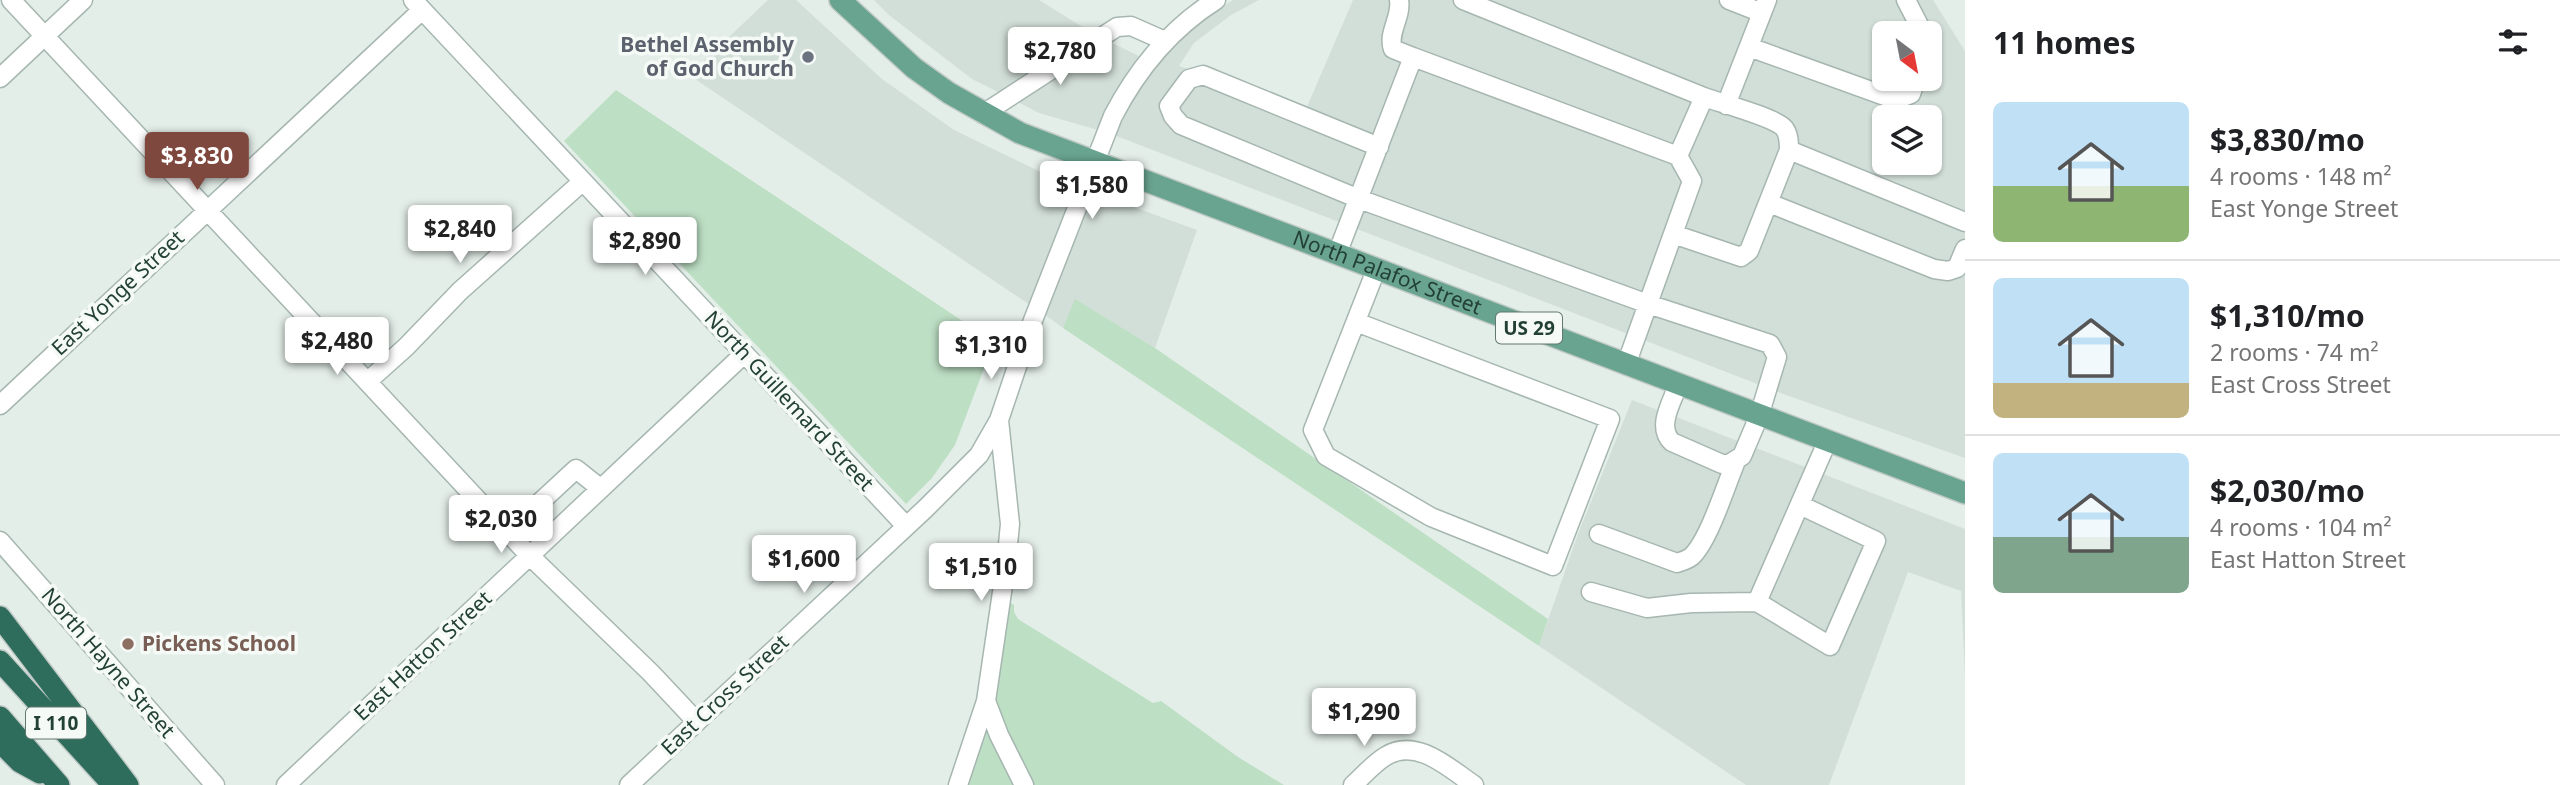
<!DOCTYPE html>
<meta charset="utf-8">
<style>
body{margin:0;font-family:"Noto Sans",sans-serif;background:#f2f2f2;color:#202124;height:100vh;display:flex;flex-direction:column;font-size:26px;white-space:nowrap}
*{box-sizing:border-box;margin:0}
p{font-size:23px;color:#757577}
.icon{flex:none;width:38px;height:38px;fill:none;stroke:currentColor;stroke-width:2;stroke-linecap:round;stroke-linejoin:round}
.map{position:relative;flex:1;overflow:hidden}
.drawer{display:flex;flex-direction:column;background:#fff;width:595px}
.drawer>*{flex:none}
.needle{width:46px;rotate:148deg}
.fabs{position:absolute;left:1872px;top:21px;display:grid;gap:14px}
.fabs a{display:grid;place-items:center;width:70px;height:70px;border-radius:10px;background:#fff;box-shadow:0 2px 5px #0004;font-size:35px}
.price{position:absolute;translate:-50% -60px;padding:0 16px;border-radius:7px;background:#fff;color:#222;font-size:23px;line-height:46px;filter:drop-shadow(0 2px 4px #0008)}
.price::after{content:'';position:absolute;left:50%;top:42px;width:21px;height:16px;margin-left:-10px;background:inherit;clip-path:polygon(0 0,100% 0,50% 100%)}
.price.current{background:#7f483e;color:#fff}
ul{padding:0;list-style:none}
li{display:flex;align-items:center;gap:21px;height:175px;padding:0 28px}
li+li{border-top:2px solid #e0e0e0}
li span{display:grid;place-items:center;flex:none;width:196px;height:140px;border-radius:10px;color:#555}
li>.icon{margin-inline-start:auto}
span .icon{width:84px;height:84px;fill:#fffc;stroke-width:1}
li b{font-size:30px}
h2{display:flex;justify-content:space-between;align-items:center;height:84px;padding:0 28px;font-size:30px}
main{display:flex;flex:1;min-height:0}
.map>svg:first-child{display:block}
.built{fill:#d2ded8;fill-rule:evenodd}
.green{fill:#bddfc4}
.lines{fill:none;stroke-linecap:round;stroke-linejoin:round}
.minor-casing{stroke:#a6b6b0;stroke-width:21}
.major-casing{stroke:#c1cac7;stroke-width:24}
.highway-casing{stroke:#c1cac7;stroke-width:24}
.minor{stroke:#fff;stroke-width:18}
.major{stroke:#69a490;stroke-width:21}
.highway{stroke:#2e6d5b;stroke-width:21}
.worship-dot{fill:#6b7280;stroke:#f5faf7;stroke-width:2.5}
.education-dot{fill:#8d6e63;stroke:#f5faf7;stroke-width:2.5}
.labels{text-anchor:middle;stroke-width:7;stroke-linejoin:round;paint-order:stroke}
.shield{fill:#f5faf7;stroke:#627870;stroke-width:2}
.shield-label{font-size:19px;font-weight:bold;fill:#234036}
.worship-label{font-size:21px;font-weight:bold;fill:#5b616d;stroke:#f5faf7;text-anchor:end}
.street-label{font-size:21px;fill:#234036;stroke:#f5faf7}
.education-label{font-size:21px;font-weight:bold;fill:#785e54;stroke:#f5faf7;text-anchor:start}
</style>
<main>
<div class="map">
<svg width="1965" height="785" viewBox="0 0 1965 785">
<rect width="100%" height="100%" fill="#e4eee9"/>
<path class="built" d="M768 0H796L882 79 954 130 1051 177 1076 186 1030 305 689 75Z
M874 0H1039L1092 33 1000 93 972 79 889 15Z
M1233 0H1259L1231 15 1194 43 1179 66 1306 109 1353 0H1933L1965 51V458L1786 395 1114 135 1133 95 1153 67 1167 50 1170 51 1171 46 1202 19ZM1885 33H1930V79H1885ZM1885 117H1930V163H1885Z
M1110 42 1139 56 1120 85 1098 130 1039 113 1018 102Z
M1092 192 1197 230 1155 348 1076 300 1063 328 1044 314Z
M1632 400 1965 529V677L1961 591 1908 572 1829 785H1746L1539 646 1578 534Z"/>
<path class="green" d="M616 90 994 342 955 445 932 478 906 504 564 141Z
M1075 299 1155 348 1548 619 1539 646 1063 328Z
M1009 602 1014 605V612L1018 619 1153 703 1161 701 1238 757 1284 785H1032L1023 769 994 701Z
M987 724 1015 785H966Z"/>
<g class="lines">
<defs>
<path id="minor" d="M11 0 529 555 651 673 697 722
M413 0 906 526
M1399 0C1402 17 1387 33 1393 49L1413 57
M1463 0 1704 97 1678 156
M1729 0 1762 13
M1906 0 1923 33
M1749 47 1896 100 1911 94 1916 79
M0 78 83 0
M1726 105 1767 0
M983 114 1117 27 1131 26 1165 41
M1379 147 1203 75 1189 79 1169 106 1173 116 1181 125 1359 199 1648 304 1770 344 1777 357 1759 416 1742 456 1729 464H1722L1672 442C1656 427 1672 402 1678 385
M1789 150 1965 222
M1769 203 1934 269 1948 271 1957 268 1965 249
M1673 234 1741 257 1749 251 1789 150C1789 143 1789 134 1784 128 1774 117 1720 103 1704 97
M1337 254 1413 57 1678 156 1692 181 1626 365
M1356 322 1610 419 1553 566 1431 517 1326 456 1313 430 1376 270
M368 381 406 347 460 291 582 182
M0 405 422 10
M508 532 576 469 600 488
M1599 534 1677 563C1682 561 1688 560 1692 556 1709 540 1726 485 1736 461
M0 541 215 785
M1591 592 1647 608 1691 603 1757 602 1827 442
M1757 602 1830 646 1876 541 1800 505
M986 701 999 735 1024 785
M286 785 744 354
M629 785 925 509 979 455 999 420 1030 328 1113 116C1138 68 1170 29 1216 0
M958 785 986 701 1006 565 1010 524 999 420
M1353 785C1364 775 1374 763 1386 756 1417 737 1450 769 1474 785"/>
<g id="major">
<path id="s1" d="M840 0 914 68 949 93 1020 133 1965 493"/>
</g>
<path id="highway" d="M0 617 128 785
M0 661 111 783
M0 717 59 785
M0 742 20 762 40 773"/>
</defs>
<use href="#minor" class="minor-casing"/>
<use href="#major" class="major-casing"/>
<use href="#highway" class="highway-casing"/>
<use href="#minor" class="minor"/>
<use href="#major" class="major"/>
<use href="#highway" class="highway"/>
</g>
<circle class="worship-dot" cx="808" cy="57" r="7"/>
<circle class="education-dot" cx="128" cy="644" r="7"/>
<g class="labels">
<g class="shield">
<rect x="1496" y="312.5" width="66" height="31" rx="5"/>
<rect x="26" y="707.5" width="60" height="31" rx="5"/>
</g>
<g class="shield-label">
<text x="1529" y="335">US 29</text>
<text x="56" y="730">I 110</text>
</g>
<g class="worship-label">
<text x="794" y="52">Bethel Assembly<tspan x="794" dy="24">of God Church</tspan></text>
</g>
<g class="street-label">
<text dy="7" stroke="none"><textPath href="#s1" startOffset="618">North Palafox Street</textPath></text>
<text transform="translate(118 293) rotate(-43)" y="7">East Yonge Street</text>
<text transform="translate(789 401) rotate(47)" y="7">North Guillemard Street</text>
<text transform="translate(423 656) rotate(-43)" y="7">East Hatton Street</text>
<text transform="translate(108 663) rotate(49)" y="7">North Hayne Street</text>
<text transform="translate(725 695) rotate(-43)" y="7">East Cross Street</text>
</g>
<g class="education-label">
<text x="142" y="651">Pickens School</text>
</g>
</g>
</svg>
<div class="fabs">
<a><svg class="needle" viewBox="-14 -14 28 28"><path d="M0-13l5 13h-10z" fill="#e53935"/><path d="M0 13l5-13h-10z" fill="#757577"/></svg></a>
<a><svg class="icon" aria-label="layers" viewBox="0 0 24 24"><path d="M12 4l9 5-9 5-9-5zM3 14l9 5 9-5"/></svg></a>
</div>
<b class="price" style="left:1060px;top:87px">$2,780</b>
<b class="price current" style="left:197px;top:192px">$3,830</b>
<b class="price" style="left:1092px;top:221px">$1,580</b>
<b class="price" style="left:460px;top:265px">$2,840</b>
<b class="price" style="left:645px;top:277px">$2,890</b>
<b class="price" style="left:337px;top:377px">$2,480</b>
<b class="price" style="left:991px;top:381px">$1,310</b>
<b class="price" style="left:501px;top:555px">$2,030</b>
<b class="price" style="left:804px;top:595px">$1,600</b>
<b class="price" style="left:981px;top:603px">$1,510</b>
<b class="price" style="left:1364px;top:748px">$1,290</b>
</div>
<section class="drawer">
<h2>11 homes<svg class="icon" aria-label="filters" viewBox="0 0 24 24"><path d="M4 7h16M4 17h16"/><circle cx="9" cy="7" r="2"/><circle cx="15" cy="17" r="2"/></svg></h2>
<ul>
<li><span style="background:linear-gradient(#bfe0f5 60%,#8fb573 0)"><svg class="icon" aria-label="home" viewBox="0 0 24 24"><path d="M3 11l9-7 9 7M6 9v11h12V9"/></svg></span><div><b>$3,830/mo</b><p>4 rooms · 148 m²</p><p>East Yonge Street</p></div></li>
<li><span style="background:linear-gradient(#bfe0f5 75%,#c2b280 0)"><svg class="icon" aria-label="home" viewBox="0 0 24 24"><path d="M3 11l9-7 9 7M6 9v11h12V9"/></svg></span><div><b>$1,310/mo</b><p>2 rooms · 74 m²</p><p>East Cross Street</p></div></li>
<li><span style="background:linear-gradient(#bfe0f5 60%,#7fa58c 0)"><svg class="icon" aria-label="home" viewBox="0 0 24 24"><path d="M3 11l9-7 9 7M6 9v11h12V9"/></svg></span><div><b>$2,030/mo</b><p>4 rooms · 104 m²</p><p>East Hatton Street</p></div></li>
</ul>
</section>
</main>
